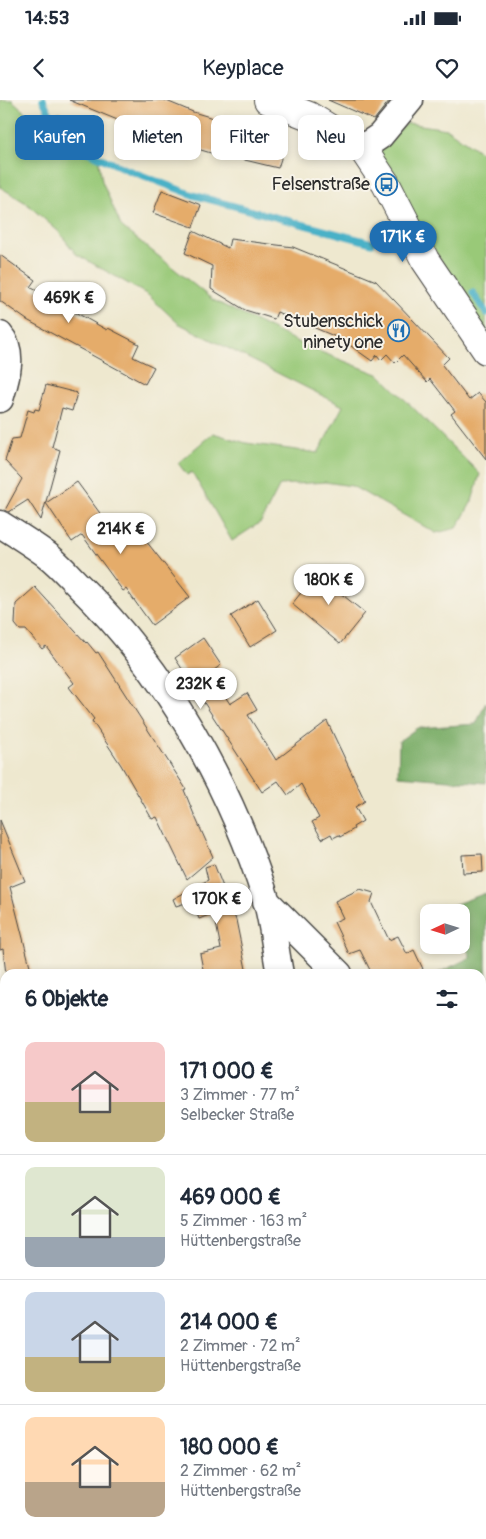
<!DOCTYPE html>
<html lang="de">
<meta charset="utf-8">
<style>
body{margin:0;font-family:Pangolin,sans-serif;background:#f6f6f7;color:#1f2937;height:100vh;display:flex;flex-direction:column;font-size:19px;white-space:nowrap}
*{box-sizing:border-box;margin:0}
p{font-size:16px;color:#747a83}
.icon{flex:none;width:28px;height:28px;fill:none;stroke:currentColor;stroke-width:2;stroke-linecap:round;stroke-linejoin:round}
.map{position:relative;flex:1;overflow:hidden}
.panel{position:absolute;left:0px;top:869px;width:486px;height:571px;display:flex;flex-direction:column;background:#fff;border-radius:15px 15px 0 0;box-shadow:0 2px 8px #0003}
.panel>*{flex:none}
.top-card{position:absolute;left:15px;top:15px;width:456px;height:45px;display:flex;gap:10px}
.needle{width:32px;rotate:266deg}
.buttons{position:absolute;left:420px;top:804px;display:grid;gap:10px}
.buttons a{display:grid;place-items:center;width:50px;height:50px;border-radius:10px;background:#fff;box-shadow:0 2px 8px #0003;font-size:25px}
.price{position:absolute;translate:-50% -42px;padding:0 11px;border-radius:18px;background:#fff;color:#222;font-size:16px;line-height:32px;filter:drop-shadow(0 1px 2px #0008)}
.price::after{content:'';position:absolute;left:50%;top:30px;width:15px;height:11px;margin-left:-8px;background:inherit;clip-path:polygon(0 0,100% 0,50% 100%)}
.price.selected{background:#1f6fb2;color:#fff}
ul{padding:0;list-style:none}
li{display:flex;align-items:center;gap:15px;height:125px;padding:0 25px}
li+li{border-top:1px solid #e0e1e3}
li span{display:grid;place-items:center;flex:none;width:140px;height:100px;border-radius:10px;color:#555}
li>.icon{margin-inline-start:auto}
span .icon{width:60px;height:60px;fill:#fffc;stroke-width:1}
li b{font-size:21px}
h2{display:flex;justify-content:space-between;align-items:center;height:60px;padding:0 25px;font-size:21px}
.chip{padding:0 18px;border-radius:10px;background:#fff;box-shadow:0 2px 8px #0003;font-size:18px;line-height:45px}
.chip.selected{background:#1f6fb2;color:#fff}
.status{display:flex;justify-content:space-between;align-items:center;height:35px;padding:0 25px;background:#fff;direction:ltr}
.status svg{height:14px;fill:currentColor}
header{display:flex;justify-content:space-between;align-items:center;height:65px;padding:0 25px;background:#fff;font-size:22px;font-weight:600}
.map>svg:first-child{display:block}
.green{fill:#99c978;stroke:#627a52}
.forest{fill:#7aad68;stroke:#526c4a}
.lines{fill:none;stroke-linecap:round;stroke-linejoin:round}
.stream{stroke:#48b1c7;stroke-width:7}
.building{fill:#e5ac6b}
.minor-casing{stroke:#484744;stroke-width:29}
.major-casing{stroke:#484744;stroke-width:30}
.minor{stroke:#fff;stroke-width:26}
.major{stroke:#fff;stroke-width:28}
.labels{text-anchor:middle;stroke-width:4;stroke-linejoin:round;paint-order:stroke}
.poi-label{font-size:18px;fill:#2b2b2b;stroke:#f7f3e8;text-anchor:end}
</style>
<div class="status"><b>14:53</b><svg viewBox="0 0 49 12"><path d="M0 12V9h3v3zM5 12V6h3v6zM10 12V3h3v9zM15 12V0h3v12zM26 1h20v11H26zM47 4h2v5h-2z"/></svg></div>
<header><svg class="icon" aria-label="back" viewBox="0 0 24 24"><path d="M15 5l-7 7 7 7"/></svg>Keyplace<svg class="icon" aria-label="heart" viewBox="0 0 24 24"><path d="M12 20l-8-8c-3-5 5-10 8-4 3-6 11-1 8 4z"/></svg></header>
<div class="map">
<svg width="486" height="1439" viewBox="0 0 486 1439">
<rect width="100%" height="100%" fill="#f7f3e8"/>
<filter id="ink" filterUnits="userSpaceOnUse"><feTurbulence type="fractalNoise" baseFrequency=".02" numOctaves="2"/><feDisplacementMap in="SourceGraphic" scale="10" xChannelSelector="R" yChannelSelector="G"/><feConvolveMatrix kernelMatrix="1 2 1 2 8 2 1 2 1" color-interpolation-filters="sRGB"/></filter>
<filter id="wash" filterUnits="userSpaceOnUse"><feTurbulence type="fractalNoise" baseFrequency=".0096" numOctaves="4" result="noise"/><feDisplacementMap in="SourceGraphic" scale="20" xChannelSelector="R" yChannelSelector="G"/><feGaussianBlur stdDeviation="1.12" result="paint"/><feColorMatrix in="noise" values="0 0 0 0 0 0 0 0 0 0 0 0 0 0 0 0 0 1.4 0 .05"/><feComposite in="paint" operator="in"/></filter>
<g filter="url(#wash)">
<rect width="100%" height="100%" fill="#eee8cf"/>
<path class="green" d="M0 0H12L35 21 60 12 73 32 96 43 102 81 121 126 213 200 308 247 380 275 480 374 472 401 457 428 436 433 352 386 325 382 280 385 261 422 232 441 192 372 187 375 178 363 213 333 246 343 318 353 343 306 178 223 148 195 76 154 59 132 26 103 0 87Z
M408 23 447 29 486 56V234L373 50Z
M486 1305V1439H405L407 1435H481V1307Z"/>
<path class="forest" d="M486 602V683L398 676 399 641 417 628 476 624Z
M486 793V919L481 923V874H436L471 857 461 839V812H448L445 808Z"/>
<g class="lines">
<path class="stream" d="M43 0 58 30 70 44 128 70 193 95 372 143
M473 193 486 213"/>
</g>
<g id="blocks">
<path class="building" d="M69 0H164L193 12 287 40 278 68 224 55V57L178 43V45Z
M328 0H390L374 20Z
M162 90 201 105 193 127 153 113Z
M193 131 228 148 230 139 293 147 376 181 449 258 442 265 469 300 478 293 486 302V359L451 314 455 311 430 279 427 282 403 255 395 263 387 254 381 260 377 255 372 261 341 239 277 212 274 219 245 210 211 189 212 166 185 153Z
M0 155 35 180 30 187 107 230 108 228 139 244 133 257 154 267 145 284 27 220 0 201Z
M46 285 77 293 72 311 62 308 52 347 60 350 41 420 28 400 9 412 5 410 22 379 5 361 12 339 20 338 28 310 34 312 35 309 39 310Z
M77 382 119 439 135 427 190 497 152 525 126 489 123 491 82 435 72 442 46 403Z
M321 468 344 486 339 492 365 513 340 544 292 504Z
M35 487 86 543 87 542 96 553 98 552 186 689 184 690 193 712 213 757 187 779 157 717 152 719 121 665 92 621 94 619 69 587 74 583 46 546 42 549 26 530H20L15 524 16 504Z
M258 499 277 530 250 547 231 516Z
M203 538 221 565 210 573 230 604 247 593 257 610 248 615 276 660 327 621 365 701 355 707 363 721 353 727 354 729 340 737 339 735 333 738 331 734 322 739 312 722 319 718 301 684 288 695 278 681 262 692 175 558Z
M0 720 25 781 10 787 32 874H6L3 849 0 850Z
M482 754 483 772 463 773 462 755Z
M214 764 236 820 247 874H204L200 854 221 849 214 813 199 819 192 801 176 806 173 799 208 780 205 767Z
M360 789 374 793 371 802 389 840 398 836 407 854 414 850 423 869 416 874H366L371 872 360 850 349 854 334 822 343 818 335 801Z"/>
</g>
</g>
<g filter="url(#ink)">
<use href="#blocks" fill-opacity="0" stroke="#484744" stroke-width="1"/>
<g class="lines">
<defs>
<path id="minor" d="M362 48 380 36 410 0
M0 235C15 252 6 279 0 299
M0 424C16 434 32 444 47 455 59 464 69 476 80 487 166 571 230 685 266 799 273 823 275 849 280 874
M266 801 339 874
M481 1025 486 1031
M0 1062 5 1151
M481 1172H486
M0 1303 5 1255
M481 1373 486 1364
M0 1430 5 1431
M444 1439 446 1435"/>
<path id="major" d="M268 0 309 16 362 48 386 84 425 160 486 250"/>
</defs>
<use href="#minor" class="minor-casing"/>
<use href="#major" class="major-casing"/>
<use href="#minor" class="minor"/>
<use href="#major" class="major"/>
</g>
</g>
<defs>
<symbol id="bus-ring" viewBox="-11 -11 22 22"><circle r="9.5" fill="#f7f3e8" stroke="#1f6fb2" stroke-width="1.5"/><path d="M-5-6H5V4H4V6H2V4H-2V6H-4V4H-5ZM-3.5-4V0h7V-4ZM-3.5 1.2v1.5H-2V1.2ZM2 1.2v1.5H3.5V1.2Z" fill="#1f6fb2"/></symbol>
<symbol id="restaurant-ring" viewBox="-11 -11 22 22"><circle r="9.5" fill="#f7f3e8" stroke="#1f6fb2" stroke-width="1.5"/><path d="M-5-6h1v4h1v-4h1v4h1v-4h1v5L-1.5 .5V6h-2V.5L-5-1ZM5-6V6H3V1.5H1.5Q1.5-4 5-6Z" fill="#1f6fb2"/></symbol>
</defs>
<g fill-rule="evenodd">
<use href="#bus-ring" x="374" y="72" width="25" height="25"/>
<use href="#restaurant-ring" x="386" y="218" width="25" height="25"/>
</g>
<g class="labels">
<g class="poi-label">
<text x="370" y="90">Felsenstraße</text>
<text x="383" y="227">Stubenschick<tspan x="383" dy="21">ninety one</tspan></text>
</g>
</g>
</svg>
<div class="buttons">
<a><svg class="needle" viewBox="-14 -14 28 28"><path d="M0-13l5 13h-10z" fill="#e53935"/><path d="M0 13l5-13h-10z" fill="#747a83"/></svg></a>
</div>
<b class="price selected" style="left:403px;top:163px">171K €</b>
<b class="price" style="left:69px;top:224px">469K €</b>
<b class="price" style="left:121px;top:455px">214K €</b>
<b class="price" style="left:329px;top:506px">180K €</b>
<b class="price" style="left:201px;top:610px">232K €</b>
<b class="price" style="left:217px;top:825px">170K €</b>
<div class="top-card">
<a class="chip selected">Kaufen</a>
<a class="chip">Mieten</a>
<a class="chip">Filter</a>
<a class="chip">Neu</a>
</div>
<section class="panel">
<h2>6 Objekte<svg class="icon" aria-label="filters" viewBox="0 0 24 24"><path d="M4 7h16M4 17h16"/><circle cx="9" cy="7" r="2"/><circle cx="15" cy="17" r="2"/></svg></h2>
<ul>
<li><span style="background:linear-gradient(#f6c9c9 60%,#c2b280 0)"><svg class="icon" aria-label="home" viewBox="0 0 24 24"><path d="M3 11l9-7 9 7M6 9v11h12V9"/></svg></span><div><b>171 000 €</b><p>3 Zimmer · 77 m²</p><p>Selbecker Straße</p></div></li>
<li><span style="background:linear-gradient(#dfe7d0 70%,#9aa5b1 0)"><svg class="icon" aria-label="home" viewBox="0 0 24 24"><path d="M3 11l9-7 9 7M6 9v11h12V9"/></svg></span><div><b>469 000 €</b><p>5 Zimmer · 163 m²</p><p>Hüttenbergstraße</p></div></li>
<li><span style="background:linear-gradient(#c9d6e8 65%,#c2b280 0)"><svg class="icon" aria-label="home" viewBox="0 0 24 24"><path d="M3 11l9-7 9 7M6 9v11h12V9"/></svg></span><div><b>214 000 €</b><p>2 Zimmer · 72 m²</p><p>Hüttenbergstraße</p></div></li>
<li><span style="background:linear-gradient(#ffd9b3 65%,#b9a48a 0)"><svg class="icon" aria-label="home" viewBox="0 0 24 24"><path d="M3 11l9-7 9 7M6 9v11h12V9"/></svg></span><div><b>180 000 €</b><p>2 Zimmer · 62 m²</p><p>Hüttenbergstraße</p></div></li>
</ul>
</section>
</div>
